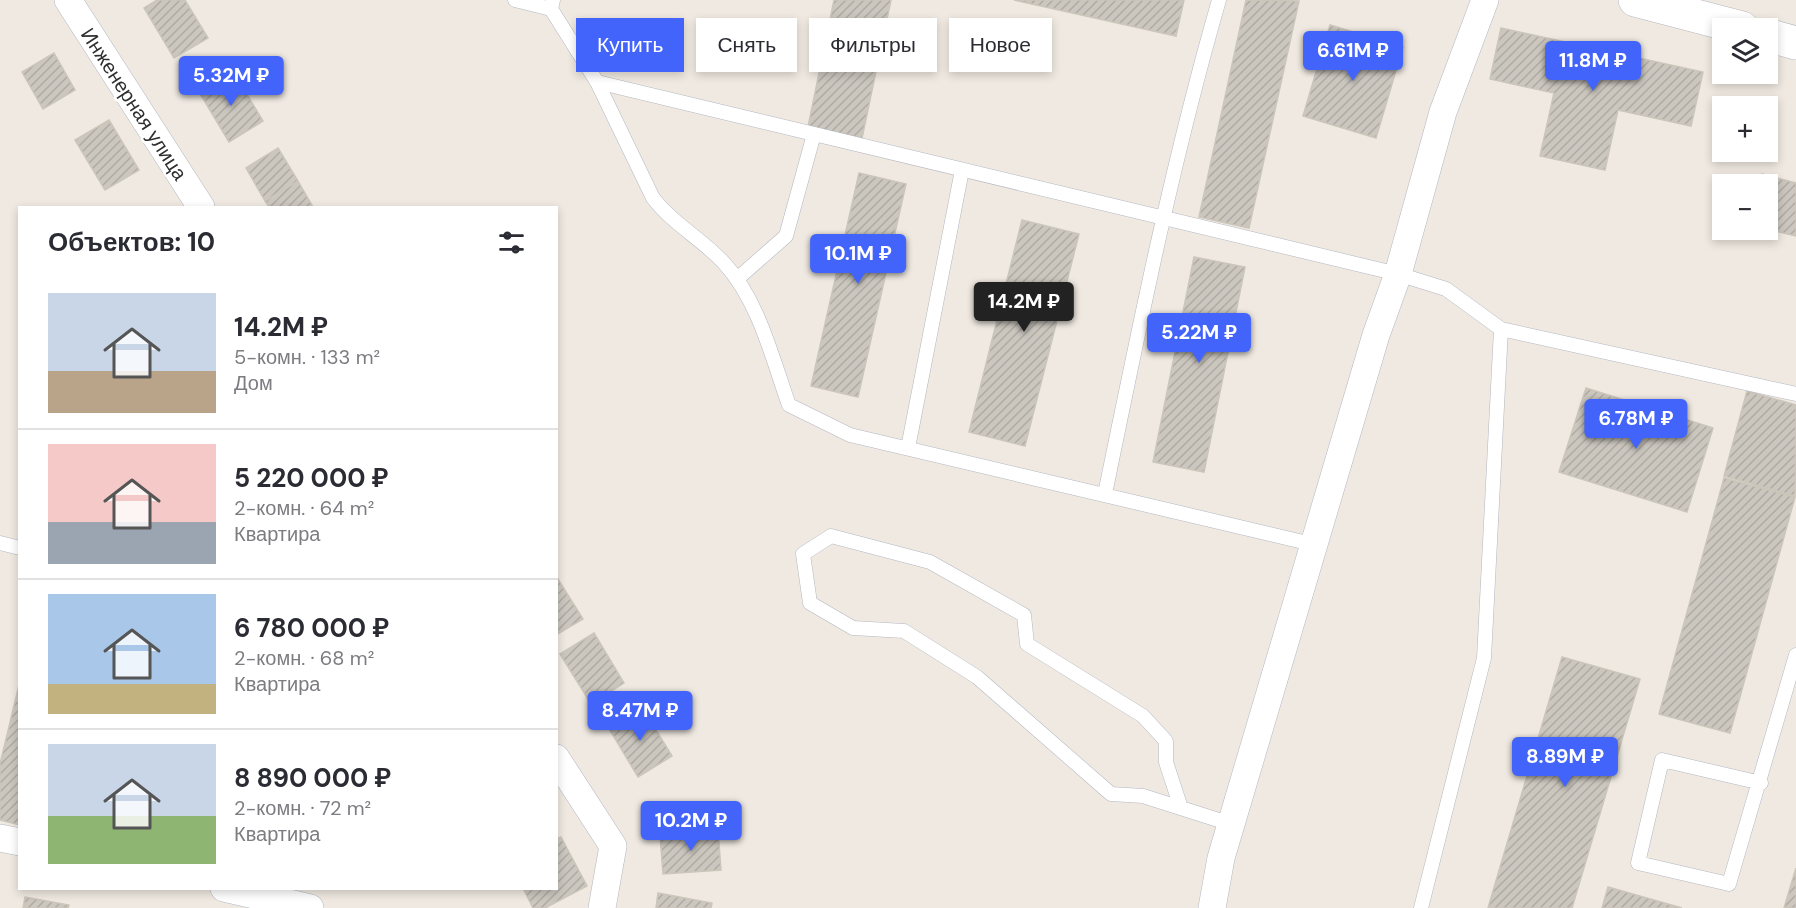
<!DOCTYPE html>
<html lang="ru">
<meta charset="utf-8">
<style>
body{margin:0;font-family:"DM Sans",sans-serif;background:#f2f2f3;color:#2b2b33;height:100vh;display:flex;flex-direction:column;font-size:22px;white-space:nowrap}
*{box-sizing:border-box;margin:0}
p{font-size:20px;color:#7c7c81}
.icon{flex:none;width:33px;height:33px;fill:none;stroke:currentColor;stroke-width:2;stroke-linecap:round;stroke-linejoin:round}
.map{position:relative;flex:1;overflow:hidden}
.panel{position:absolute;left:18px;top:206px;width:540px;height:684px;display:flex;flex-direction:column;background:#fff;border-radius:0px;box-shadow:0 3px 9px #0003}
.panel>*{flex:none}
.top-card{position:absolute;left:576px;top:18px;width:570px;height:54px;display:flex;gap:12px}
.fabs{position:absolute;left:1712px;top:18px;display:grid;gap:12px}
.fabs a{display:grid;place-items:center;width:66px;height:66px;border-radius:0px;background:#fff;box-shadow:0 3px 9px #0003;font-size:30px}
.price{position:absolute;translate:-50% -51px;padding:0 14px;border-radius:6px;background:#4264fb;color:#fff;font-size:20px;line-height:39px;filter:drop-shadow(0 2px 3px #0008)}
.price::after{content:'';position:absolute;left:50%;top:36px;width:18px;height:14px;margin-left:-9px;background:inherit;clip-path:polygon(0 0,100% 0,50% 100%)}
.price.selected{background:#222;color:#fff}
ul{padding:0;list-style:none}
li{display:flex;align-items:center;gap:18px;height:150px;padding:0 30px}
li+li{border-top:2px solid #e1e1e2}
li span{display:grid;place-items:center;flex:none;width:168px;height:120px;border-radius:0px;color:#555}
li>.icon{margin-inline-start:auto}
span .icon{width:72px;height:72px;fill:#fffc;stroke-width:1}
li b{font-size:26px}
h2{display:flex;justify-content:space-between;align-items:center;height:72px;padding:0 30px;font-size:26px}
.chip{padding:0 21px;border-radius:0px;background:#fff;box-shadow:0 3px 9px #0003;font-size:21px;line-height:54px}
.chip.selected{background:#4264fb;color:#fff}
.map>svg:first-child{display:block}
.building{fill:url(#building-hatch);stroke:#cbc5ba;stroke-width:1.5}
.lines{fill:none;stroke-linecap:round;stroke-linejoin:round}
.service-casing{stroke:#b4b7c1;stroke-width:15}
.minor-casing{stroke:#b4b7c1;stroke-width:28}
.tertiary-casing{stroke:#b4b7c1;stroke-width:34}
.service{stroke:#fff;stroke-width:14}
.minor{stroke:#fff;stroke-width:27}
.tertiary{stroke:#fff;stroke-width:33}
.labels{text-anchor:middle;stroke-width:5;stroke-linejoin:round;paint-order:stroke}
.street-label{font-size:20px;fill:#2e2e2e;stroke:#fff}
</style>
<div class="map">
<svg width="1796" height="908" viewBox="0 0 1796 908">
<defs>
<pattern id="building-hatch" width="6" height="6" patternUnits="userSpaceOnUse" patternTransform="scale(1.5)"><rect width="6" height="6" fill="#cbc7bf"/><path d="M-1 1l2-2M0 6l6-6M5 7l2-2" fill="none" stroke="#afaba4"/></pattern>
</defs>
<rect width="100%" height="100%" fill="#efe9e1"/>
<path class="building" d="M157 0H185L208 38 174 58 144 8Z
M834 0H891L862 138 808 127Z
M1014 0H1184L1176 36Z
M1246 0 1299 1 1249 228 1199 217Z
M1330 25 1403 47 1376 138 1303 116Z
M1501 28 1703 72 1691 126 1618 110 1605 170 1540 156 1554 93 1490 79Z
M54 53 75 90 43 109 22 72Z
M233 71 263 121 229 142 199 92Z
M109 120 139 170 105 190 75 140Z
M278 148 298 181 265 201 246 168Z
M859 173 906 184 858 397 811 386Z
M1762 174 1796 183V236L1767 229V184H1760Z
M298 181 313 207H269L265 201Z
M1022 220 1079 234 1025 446 969 432Z
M1194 257 1245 267 1204 472 1153 462Z
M1586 388 1713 428 1687 512 1559 472Z
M1747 391 1796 405 1795 496 1724 476Z
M1724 478 1795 497 1730 733 1659 714Z
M556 576 583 619 556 635Z
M594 633 624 683 591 704 560 654Z
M1562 657 1640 679 1572 908H1488Z
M20 681V825L0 820V764Z
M642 707 672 756 638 777 608 727Z
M718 831 721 870 663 874 660 835Z
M561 837 587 886 545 908H533L523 888H556V839Z
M1796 868V908H1784Z
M1608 887 1682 908H1602Z
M658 893 712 903 711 908H656Z
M25 897 69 905 68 908H23Z"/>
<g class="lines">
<defs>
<path id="service" d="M515 0 551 9
M553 0 551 9 597 82
M737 279 786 236 814 134
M908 448 962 170
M1105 494C1139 328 1172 163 1219 0
M0 543 20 548
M1316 545 850 435 789 405C772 358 759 301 724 263 702 239 673 224 653 198L597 82 1398 274 1446 289 1501 329 1796 394
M1761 783 1662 760 1638 863 1729 884 1796 655
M1181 808 1166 762V741L1143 716 1027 644 1024 615 930 562 831 536 803 554 810 603 853 628 904 631 977 677 1111 794 1143 796 1231 824
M1421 908 1484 658 1501 329"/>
<path id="minor" d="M68 0 201 207
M556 758 613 846 602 908
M0 838 20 842
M224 888 310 908
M1212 908 1221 858 1376 335 1398 274 1443 112 1485 0"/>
<path id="tertiary" d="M1635 0 1742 28
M1767 35 1796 43"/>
</defs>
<use href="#service" class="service-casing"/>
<use href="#minor" class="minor-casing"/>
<use href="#tertiary" class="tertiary-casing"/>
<use href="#service" class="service"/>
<use href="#minor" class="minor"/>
<use href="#tertiary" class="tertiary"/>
</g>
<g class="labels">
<g class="street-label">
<text transform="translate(134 104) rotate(57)" y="7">Инженерная улица</text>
</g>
</g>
</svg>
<div class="fabs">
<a><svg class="icon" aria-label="layers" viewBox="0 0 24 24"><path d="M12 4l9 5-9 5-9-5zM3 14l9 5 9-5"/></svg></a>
<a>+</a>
<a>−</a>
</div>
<b class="price" style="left:1353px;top:82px">6.61M ₽</b>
<b class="price" style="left:1593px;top:92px">11.8M ₽</b>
<b class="price" style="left:231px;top:107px">5.32M ₽</b>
<b class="price" style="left:858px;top:285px">10.1M ₽</b>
<b class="price selected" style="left:1024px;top:333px">14.2M ₽</b>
<b class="price" style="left:1199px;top:364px">5.22M ₽</b>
<b class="price" style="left:1636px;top:450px">6.78M ₽</b>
<b class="price" style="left:640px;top:742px">8.47M ₽</b>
<b class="price" style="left:1565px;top:788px">8.89M ₽</b>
<b class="price" style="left:691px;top:852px">10.2M ₽</b>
<div class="top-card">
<a class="chip selected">Купить</a>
<a class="chip">Снять</a>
<a class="chip">Фильтры</a>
<a class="chip">Новое</a>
</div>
<section class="panel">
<h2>Объектов: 10<svg class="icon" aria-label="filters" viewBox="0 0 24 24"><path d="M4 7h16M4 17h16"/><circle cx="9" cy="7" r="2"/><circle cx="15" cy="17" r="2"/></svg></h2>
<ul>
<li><span style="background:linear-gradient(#c9d6e8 65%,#b9a48a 0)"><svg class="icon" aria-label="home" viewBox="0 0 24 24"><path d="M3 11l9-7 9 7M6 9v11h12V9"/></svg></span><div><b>14.2M ₽</b><p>5-комн. · 133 m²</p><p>Дом</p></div></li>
<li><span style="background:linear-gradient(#f6c9c9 65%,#9aa5b1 0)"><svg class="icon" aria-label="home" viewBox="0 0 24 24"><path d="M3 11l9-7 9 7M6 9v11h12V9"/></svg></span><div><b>5 220 000 ₽</b><p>2-комн. · 64 m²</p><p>Квартира</p></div></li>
<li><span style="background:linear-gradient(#a9c7e8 75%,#c2b280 0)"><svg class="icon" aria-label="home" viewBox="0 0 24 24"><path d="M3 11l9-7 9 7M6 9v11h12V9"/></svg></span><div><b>6 780 000 ₽</b><p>2-комн. · 68 m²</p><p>Квартира</p></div></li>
<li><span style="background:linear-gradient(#c9d6e8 60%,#8fb573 0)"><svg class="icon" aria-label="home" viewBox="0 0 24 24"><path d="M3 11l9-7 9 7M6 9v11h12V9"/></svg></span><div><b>8 890 000 ₽</b><p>2-комн. · 72 m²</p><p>Квартира</p></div></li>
</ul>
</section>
</div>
